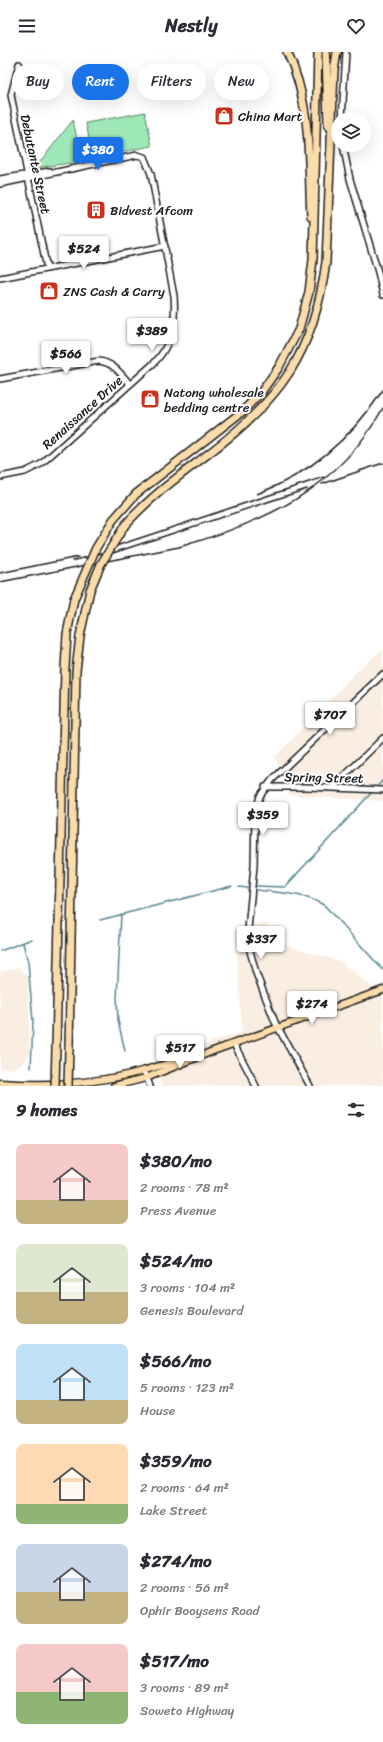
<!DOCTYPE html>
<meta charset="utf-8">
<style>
body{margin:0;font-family:Sriracha,sans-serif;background:#f2f2f3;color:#2b2b33;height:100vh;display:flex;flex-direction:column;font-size:15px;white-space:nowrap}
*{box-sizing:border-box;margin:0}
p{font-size:13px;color:#7c7c81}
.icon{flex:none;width:22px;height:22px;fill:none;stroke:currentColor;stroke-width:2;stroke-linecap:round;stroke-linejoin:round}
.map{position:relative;height:1034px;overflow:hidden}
.sheet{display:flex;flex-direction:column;background:#fff;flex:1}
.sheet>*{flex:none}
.banner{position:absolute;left:12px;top:12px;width:359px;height:36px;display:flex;gap:8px}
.buttons{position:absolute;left:331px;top:60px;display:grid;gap:8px}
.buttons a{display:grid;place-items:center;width:40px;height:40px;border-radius:50%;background:#fff;box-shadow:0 4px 16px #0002;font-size:20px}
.price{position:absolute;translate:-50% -34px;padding:0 9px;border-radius:4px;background:#fff;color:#222;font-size:13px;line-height:26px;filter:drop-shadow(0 1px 2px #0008)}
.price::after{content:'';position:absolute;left:50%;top:24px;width:12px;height:9px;margin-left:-6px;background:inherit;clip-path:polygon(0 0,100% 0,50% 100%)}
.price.active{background:#1a73e8;color:#fff}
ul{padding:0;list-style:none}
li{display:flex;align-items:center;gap:12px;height:100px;padding:0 16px}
li span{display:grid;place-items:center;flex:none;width:112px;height:80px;border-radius:8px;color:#555}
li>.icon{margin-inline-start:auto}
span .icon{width:48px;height:48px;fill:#fffc;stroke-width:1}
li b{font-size:17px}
h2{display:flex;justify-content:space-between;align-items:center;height:48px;padding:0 16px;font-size:17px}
.pill{padding:0 14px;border-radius:18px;background:#fff;box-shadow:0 4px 16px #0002;font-size:14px;line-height:36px}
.pill.active{background:#1a73e8;color:#fff}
header{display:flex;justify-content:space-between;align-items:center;height:52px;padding:0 16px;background:#fff;font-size:18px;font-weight:700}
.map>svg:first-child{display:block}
.built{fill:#faeee2}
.green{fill:#9ee7b6;stroke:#5d8269}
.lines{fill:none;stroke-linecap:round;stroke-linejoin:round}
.stream{stroke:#578491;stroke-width:1.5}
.minor-casing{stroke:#1c1c1c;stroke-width:8}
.major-casing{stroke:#1c1c1c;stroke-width:9}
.highway-casing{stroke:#1c1c1c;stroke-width:10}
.minor{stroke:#fff;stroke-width:5}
.major{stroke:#fbddab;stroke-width:6}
.highway{stroke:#fbddab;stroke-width:7}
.rail{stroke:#1c1c1c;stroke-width:1.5}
.highway-bridge-casing{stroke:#1c1c1c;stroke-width:10;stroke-linecap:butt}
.highway-bridge{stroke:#fbddab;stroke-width:7}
.labels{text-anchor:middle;stroke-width:4;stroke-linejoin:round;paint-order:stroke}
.poi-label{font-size:13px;fill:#1c1c1c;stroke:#fff;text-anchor:start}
.street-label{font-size:13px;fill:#1c1c1c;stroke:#fff}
</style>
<header><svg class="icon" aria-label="menu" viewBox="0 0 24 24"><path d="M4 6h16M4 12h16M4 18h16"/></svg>Nestly<svg class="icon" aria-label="heart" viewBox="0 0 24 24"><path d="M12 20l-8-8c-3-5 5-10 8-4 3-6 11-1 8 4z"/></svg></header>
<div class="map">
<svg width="383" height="1034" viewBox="0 0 383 1034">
<rect width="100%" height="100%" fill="#fff"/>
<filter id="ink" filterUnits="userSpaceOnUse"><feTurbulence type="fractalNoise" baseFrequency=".025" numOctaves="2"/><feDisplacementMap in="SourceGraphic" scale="8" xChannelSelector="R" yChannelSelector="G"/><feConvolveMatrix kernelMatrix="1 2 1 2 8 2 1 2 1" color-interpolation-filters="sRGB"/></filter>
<g filter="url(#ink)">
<path class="built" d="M383 597V749L290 743 275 705 356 620Z
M267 871 273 889 339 909 373 935 383 931V1034H163L150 1011 242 980 235 877Z
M18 915 28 925 30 1001 23 1011 13 1017 0 1016V920Z"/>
<path class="green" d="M145 60 152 94 96 105 92 102 86 71Z
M73 68 81 105 77 110 35 116Z"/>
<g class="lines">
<path class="stream" d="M376 736 383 728
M257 834 285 835 372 740
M239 835 247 836
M257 838C280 841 305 841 325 854L383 918
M121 862 117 946 118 969 125 999
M100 868 232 834
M23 891 28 910 33 970 31 1016
M0 899 32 887"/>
<defs>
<path id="minor" d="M19 12 11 43 47 217
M342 67 346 0
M343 93 350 127 378 220 383 243
M0 127 50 119
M0 132 137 103 144 105 151 122 174 244C176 269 172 293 154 311L41 412 25 420 0 425
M0 226 165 194
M0 327 99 309C114 311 120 321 130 332
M265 735H307L383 738
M333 735 383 686
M234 992 256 1034
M144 1019 150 1034
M310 1034 275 970 256 921 247 888 254 814 255 762 260 744 272 728 383 622"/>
<path id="major" d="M0 1031C47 1034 97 1032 142 1019 161 1014 179 1007 197 1003
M114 1034 146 1026 213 999 383 938"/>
<path id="highway" d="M287 0C312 51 308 109 311 164
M326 0 328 74
M113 468 136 442 243 359 262 339 279 315 299 277 309 240 313 208 318 0
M125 473C150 445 179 424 208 402 281 347 314 301 326 210L334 19 337 0
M56 996 65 616 67 582 74 547
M69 996 76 619 80 584 90 538"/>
</defs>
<use href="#minor" class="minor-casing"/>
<use href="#major" class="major-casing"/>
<use href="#highway" class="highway-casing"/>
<use href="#minor" class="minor"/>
<use href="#major" class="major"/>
<use href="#highway" class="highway"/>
<path class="rail" d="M322 432 383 411
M257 442C310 422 352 385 383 338
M107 497 324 425
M107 503 307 437
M72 509 113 498
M0 521 78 505
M0 530 179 495C265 470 338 438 383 356"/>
<defs>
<path id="highway-bridge" d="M90 538 101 512 125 473
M74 547 96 496 113 468
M55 1034 56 996
M68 1034 69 996"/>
</defs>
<use href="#highway-bridge" class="highway-bridge-casing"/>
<use href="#highway-bridge" class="highway-bridge"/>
</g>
</g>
<defs>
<symbol id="shop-square" viewBox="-11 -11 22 22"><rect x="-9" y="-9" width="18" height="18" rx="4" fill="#c8321e" stroke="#fff"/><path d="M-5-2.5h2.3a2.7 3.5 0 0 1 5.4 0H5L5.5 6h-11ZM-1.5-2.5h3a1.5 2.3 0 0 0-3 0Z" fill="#fff"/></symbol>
<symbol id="building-square" viewBox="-11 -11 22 22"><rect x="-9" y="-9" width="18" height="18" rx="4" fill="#c8321e" stroke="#fff"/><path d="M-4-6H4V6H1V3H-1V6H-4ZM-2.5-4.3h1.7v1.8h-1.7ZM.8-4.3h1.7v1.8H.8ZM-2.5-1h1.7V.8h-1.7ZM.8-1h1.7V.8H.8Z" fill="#fff"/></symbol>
</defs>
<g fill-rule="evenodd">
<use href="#shop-square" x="213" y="53" width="22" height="22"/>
<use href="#building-square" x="85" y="147" width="22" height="22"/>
<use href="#shop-square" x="38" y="228" width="22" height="22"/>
<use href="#shop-square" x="139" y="336" width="22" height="22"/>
</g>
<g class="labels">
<g class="poi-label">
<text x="238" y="69">China Mart</text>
<text x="110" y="163">Bidvest Afcom</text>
<text x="63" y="244">ZNS Cash &amp; Carry</text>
<text x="164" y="345">Natong wholesale<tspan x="164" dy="15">bedding centre</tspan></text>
</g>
<g class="street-label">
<text transform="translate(36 112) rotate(78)" y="5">Debutante Street</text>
<text transform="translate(82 360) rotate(-42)" y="5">Renaissance Drive</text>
<text transform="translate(324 725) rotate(1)" y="5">Spring Street</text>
</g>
</g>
</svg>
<div class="buttons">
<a><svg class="icon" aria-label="layers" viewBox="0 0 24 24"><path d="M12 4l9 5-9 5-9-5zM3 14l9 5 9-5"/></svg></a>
</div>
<b class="price active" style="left:98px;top:119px">$380</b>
<b class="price" style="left:84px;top:218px">$524</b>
<b class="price" style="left:152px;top:300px">$389</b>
<b class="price" style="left:66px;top:323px">$566</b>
<b class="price" style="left:330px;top:684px">$707</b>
<b class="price" style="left:263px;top:784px">$359</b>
<b class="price" style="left:261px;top:908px">$337</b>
<b class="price" style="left:312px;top:973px">$274</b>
<b class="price" style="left:180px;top:1017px">$517</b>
<div class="banner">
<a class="pill">Buy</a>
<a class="pill active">Rent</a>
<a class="pill">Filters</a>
<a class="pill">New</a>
</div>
</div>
<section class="sheet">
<h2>9 homes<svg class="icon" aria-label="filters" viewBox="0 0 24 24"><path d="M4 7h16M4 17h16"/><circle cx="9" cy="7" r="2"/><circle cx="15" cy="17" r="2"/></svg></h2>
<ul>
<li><span style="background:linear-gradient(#f6c9c9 70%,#c2b280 0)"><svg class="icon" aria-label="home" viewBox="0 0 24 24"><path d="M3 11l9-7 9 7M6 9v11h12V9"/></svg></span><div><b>$380/mo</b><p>2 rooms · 78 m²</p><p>Press Avenue</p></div></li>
<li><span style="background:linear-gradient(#dfe7d0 60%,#c2b280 0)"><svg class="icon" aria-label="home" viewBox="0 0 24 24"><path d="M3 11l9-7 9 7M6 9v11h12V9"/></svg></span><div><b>$524/mo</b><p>3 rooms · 104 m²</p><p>Genesis Boulevard</p></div></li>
<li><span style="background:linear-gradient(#bfe0f5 70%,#c2b280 0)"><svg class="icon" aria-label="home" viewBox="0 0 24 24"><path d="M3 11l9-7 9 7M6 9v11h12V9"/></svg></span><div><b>$566/mo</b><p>5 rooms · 123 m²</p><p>House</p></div></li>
<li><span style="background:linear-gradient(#ffd9b3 75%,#8fb573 0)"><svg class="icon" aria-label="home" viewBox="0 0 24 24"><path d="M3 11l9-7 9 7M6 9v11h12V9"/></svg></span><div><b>$359/mo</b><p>2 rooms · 64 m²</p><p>Lake Street</p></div></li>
<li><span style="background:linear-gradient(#c9d6e8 60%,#c2b280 0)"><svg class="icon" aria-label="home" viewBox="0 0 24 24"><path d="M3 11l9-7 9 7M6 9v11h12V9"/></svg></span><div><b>$274/mo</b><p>2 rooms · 56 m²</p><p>Ophir Booysens Road</p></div></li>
<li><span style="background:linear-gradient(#f6c9c9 60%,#8fb573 0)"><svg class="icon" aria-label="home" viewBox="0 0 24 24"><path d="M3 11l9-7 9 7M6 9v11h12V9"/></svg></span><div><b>$517/mo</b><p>3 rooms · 89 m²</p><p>Soweto Highway</p></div></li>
</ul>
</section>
